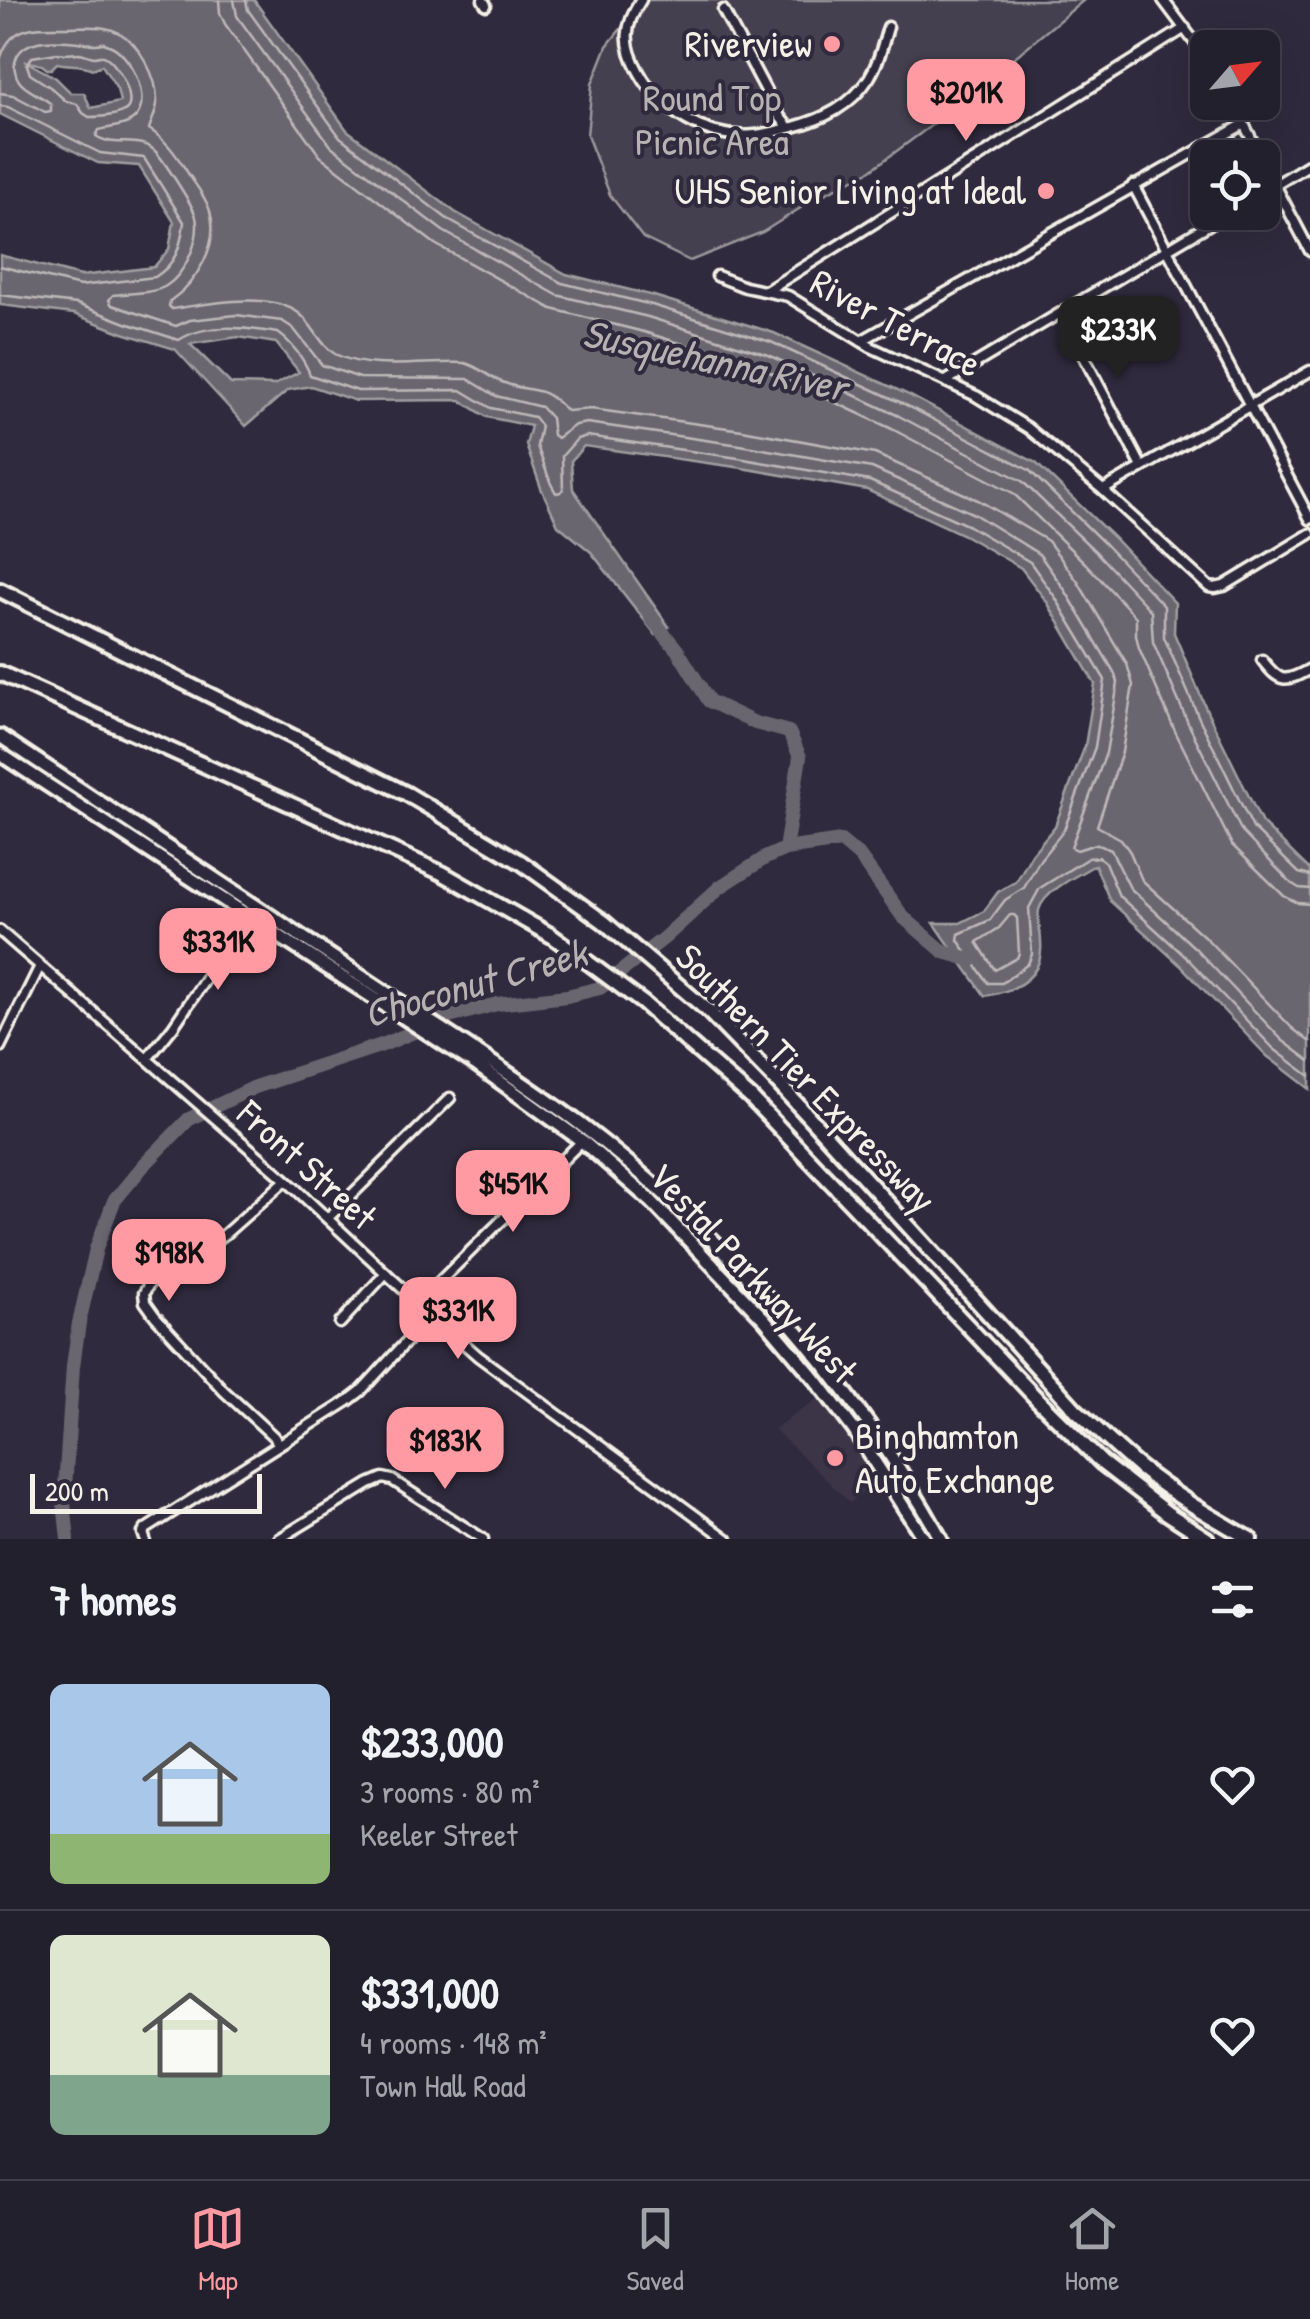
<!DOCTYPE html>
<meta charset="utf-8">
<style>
body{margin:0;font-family:"Patrick Hand",sans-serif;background:#2b2836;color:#f1f3f6;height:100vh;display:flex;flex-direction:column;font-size:38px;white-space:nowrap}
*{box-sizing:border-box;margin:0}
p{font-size:32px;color:#a3a3aa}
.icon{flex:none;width:55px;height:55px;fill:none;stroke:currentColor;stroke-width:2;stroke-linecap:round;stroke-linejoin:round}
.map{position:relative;height:1539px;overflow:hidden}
.side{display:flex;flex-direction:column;background:#23202e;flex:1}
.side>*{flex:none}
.needle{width:65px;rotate:62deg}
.tools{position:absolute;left:1190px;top:30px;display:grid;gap:20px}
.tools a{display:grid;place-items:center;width:90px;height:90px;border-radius:15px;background:#23202e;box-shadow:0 10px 40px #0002,0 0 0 2px #403e4a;font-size:50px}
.scale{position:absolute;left:30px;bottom:25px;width:232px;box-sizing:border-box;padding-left:10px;border:5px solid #f4f1e8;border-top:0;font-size:28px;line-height:35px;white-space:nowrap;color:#f4f1e8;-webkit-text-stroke:8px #2f2a3d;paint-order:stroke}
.price{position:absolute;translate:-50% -85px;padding:0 22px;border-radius:20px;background:#ff9aa2;color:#111;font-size:32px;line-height:65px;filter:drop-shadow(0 2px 5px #0008)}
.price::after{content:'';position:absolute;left:50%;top:60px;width:30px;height:22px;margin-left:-15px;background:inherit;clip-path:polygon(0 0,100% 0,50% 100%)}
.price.selected{background:#222;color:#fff}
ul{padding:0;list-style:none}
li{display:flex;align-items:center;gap:30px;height:250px;padding:0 50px}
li+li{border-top:2px solid #403e4a}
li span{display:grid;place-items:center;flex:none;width:280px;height:200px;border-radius:15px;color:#555}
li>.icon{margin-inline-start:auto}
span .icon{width:120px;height:120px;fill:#fffc;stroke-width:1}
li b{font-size:42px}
h2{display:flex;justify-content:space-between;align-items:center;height:120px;padding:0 50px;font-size:42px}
.dock{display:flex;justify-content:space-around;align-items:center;height:140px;border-top:2px solid #403e4a;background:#23202e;font-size:28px;color:#a3a3aa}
.dock a{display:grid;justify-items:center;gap:5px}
.dock .selected{color:#ff9aa2}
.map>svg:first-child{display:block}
.built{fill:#3b3647}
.green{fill:#454050;stroke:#9c989c;stroke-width:2.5}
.water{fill:#6a6670;stroke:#a19ea0;stroke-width:2.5;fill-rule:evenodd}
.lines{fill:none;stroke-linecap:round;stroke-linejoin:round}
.shore{stroke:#bdb9b8;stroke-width:2.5}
.river{stroke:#6a6670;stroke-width:14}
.minor-casing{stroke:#f4f1e8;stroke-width:15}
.primary-casing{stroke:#f4f1e8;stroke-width:19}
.motorway-casing{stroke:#f4f1e8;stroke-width:20}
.minor{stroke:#2f2a3d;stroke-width:8}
.primary{stroke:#2f2a3d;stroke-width:11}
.motorway{stroke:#2f2a3d;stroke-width:12}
.poi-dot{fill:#ff9aa2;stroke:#2f2a3d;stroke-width:4}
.labels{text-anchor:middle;stroke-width:8;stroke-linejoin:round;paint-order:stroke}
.poi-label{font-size:38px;fill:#f4f1e8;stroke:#2f2a3d;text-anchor:end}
.park-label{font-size:38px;fill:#b7b3b3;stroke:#2f2a3d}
.street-label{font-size:38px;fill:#f4f1e8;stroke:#2f2a3d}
.water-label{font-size:40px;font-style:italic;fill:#b6b2b2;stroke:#2f2a3d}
</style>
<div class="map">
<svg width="1310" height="1539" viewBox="0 0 1310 1539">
<rect width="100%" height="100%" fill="#2f2a3d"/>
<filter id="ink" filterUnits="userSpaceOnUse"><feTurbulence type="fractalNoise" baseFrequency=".01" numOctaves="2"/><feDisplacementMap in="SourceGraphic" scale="20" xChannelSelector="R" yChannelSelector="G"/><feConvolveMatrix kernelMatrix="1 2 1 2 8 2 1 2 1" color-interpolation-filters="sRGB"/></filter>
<g filter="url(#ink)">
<path class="built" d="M820 1397 878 1480 850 1503 774 1429Z"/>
<path class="green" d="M644 0H1084L936 122 871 170 813 200 763 232 690 261 643 238 610 195 587 135 592 84 607 46Z"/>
<path class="water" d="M0 0H254L347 130 455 212 566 274 654 296 774 333 909 395 1036 463 1113 537 1175 603 1174 633 1208 713 1262 823 1310 870V1089L1267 1056 1180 965 1110 901 1095 865C1080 874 1044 891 1039 910 1037 919 1041 933 1041 942 1044 977 1016 991 985 996L934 923H960L984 911 998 892 1016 882 1032 854 1055 826 1085 746 1095 684 1047 602 1021 568 964 535 867 490 736 467 584 446 571 461 573 489 669 627 656 635 591 552 558 525 541 488 526 445 531 426 487 417 460 400 356 401 311 386 288 390 246 426 175 349 123 333 74 314 0 305V255L81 276 154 267 169 249 174 222 139 166 98 163 0 114ZM25 61 42 65 47 69H51L57 63C70 66 80 63 93 69L102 65 117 89 120 102 91 108 84 93H71L56 78ZM238 337 276 343 299 372 274 385 231 384 190 344Z"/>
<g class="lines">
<path class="shore" d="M219 0 220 13 225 24 320 156 435 244 552 309 644 332 761 368 892 429 1013 493 1086 564 1136 617V635L1139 648 1174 729 1232 845 1284 896 1298 903 1310 904
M234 0 237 16 331 146 443 231 557 295 648 317 766 354 899 416 1022 481 1097 553 1151 611 1153 642 1188 723 1242 832 1291 883 1299 888 1310 889
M246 0 248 10 340 137 450 221 562 283 652 305 771 342 904 404 1029 470 1105 544 1164 606V637L1199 718 1253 828 1299 873 1310 876
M57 53C66 55 72 53 80 53 86 54 90 57 95 57 98 57 101 55 103 56 115 58 137 98 127 109 119 116 98 117 89 117L83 113 77 104 66 101 50 87 30 74 27 65 32 57Z
M0 61C9 23 37 27 68 27 85 27 105 24 121 34 140 45 157 77 157 100 158 110 152 119 149 129 166 140 175 153 186 170 194 183 206 197 210 211 220 245 196 283 170 301L169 306 172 309C206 304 270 290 300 314 313 325 321 346 335 354 370 372 426 361 465 363 480 367 488 377 502 382 533 395 538 381 567 411L591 409 742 430 875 454 980 501 1048 541 1078 582 1127 664 1133 685 1122 752 1097 826 1121 839 1130 852 1142 880 1206 938 1292 1028 1310 1042
M0 93 13 95 45 112 51 111V104C41 95 26 91 19 81 15 75 13 66 16 59 25 32 73 42 94 44 105 45 98 40 109 45 130 52 153 100 135 118 126 127 110 127 99 130L96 136C113 148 140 136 155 151 163 159 194 207 196 217 201 239 185 274 166 286 153 294 128 293 113 295L109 300 112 305 176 326 190 320 236 315 282 321 293 328 322 365 360 378 468 379 496 396 541 407 551 418 553 435 557 438 575 425 587 423 740 445 872 468 974 514 1039 554 1065 590 1114 672 1118 683 1106 753 1071 847 1077 850 1096 844 1111 850 1130 888 1196 949 1282 1040 1310 1061
M0 106 8 107 100 153 144 158 184 222C181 246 176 264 155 277L80 286 0 266
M0 295 77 304 126 323 179 340C207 322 246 328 278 333 291 342 305 360 310 375L358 391 461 390 491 408 534 417 541 426 537 446 551 484 556 493 561 492 563 489 562 456 577 439 587 436 738 458 870 481 969 526 1030 562 1055 597 1105 680 1095 747 1064 830 1040 860 1024 888 1005 900 990 920 959 934 958 940 988 983H1002L1028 964 1032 954 1029 908 1040 888 1088 858 1099 857 1105 862 1119 896 1187 958 1274 1049 1310 1076
M1010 915H1014L1017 918 1019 953 1017 958 995 970 977 942 999 928Z"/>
<path class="river" d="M785 849 841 841 860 857 903 917 944 952 972 960
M68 1539 64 1503 73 1366 79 1323 96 1249 114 1201 143 1166 189 1119 255 1087 385 1044 449 1017 497 1004 567 996 600 988 664 938 720 887 765 858 785 849 800 757 789 732 755 723 709 701 678 651 651 618"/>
<defs>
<path id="minor" d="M483 0 486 5
M641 0C624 26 623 44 639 72 661 112 707 140 755 135 768 134 780 130 793 127 824 119 851 106 869 78 879 62 883 44 888 27
M1163 0 1208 60
M723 10 780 117 789 128
M1233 102 1261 158
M1262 160 1310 251
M1133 185 1310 519
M1262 193 1310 164
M717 276 745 287 788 296 871 347 976 396 1028 428 1103 490 1209 587 1215 588 1224 586 1310 534
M766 291 1185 28
M1061 313 1142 467
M861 341 1244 124
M946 381 1230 212
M1103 490 1310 371
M1262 660C1280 683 1285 683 1310 669
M0 931 286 1180 418 1303 478 1356 727 1539
M0 1047 40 966
M147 1059 173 1027 248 916
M328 1218 450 1098
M418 1303 582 1141
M340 1323 385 1274
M279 1445 274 1437 224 1391 155 1316 145 1302 144 1293 150 1282 225 1234 286 1180
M145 1539 143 1533 146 1529 348 1401 361 1391 431 1315
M279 1539 369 1484 383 1478 392 1480 483 1539"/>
<path id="primary" d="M0 736C126 821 253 903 379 988 446 1033 515 1075 580 1124 722 1232 855 1383 941 1539
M0 754 478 1066 582 1141 651 1201 765 1320 815 1379 854 1430 924 1539"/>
<path id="motorway" d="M0 590 407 794 522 863 604 922 707 1010 778 1083 1076 1410C1097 1429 1117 1449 1139 1467 1173 1495 1212 1517 1250 1539
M0 673 442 873 552 936 574 952 643 1003 750 1097 1038 1400 1102 1463 1167 1513 1207 1539"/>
</defs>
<use href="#minor" class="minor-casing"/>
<use href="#primary" class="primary-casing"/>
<use href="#motorway" class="motorway-casing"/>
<use href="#minor" class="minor"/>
<use href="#primary" class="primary"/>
<use href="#motorway" class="motorway"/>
</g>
</g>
<g class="poi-dot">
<circle cx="832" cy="44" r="10"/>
<circle cx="1046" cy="191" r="10"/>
<circle cx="835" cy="1458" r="10"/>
</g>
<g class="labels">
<g class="poi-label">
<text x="812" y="57">Riverview</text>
<text x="1026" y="204">UHS Senior Living at Ideal</text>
<text x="855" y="1449" text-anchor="start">Binghamton<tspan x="855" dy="44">Auto Exchange</tspan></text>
</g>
<g class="park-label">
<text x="712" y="111">Round Top<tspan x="712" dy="44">Picnic Area</tspan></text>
</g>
<g class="street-label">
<text transform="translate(896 323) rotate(28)" y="13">River Terrace</text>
<text transform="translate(806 1078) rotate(46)" y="13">Southern Tier Expressway</text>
<text transform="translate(307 1165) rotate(42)" y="13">Front Street</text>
<text transform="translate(753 1273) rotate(47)" y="13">Vestal Parkway West</text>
</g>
<g class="water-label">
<text transform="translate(715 360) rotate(12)" y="14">Susquehanna River</text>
<text transform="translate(475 983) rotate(-16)" y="14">Choconut Creek</text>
</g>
</g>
</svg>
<div class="tools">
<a><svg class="needle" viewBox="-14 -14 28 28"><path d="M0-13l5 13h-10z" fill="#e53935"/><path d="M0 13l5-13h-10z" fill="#a3a3aa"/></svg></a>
<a><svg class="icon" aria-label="locate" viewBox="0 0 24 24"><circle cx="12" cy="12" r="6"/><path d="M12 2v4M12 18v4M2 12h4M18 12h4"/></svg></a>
</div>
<div class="scale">200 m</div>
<b class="price" style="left:966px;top:144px">$201K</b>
<b class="price selected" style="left:1118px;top:381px">$233K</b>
<b class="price" style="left:218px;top:993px">$331K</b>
<b class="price" style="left:513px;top:1235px">$451K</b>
<b class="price" style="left:169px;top:1304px">$198K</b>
<b class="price" style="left:458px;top:1362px">$331K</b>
<b class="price" style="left:445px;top:1492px">$183K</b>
</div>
<section class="side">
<h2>7 homes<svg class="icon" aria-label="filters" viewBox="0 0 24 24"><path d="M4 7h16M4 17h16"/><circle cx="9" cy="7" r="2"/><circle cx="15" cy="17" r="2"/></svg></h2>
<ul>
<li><span style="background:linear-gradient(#a9c7e8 75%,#8fb573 0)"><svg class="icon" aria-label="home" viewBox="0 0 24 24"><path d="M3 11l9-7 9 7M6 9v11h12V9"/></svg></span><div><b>$233,000</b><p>3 rooms · 80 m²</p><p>Keeler Street</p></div><svg class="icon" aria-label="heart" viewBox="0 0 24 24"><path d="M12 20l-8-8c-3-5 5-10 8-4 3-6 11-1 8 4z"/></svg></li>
<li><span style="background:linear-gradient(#dfe7d0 70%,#7fa58c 0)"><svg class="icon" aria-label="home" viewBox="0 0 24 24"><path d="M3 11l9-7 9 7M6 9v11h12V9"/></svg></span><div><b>$331,000</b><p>4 rooms · 148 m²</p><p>Town Hall Road</p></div><svg class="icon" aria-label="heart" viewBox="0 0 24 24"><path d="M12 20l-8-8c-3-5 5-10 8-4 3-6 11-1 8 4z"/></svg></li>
</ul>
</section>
<nav class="dock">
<a class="selected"><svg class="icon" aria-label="map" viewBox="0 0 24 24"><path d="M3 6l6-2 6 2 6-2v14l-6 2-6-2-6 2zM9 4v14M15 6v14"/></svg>Map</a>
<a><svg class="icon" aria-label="saved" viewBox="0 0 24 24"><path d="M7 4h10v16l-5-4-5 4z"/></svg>Saved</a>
<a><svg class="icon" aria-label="home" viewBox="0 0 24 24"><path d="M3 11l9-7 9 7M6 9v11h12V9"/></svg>Home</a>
</nav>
